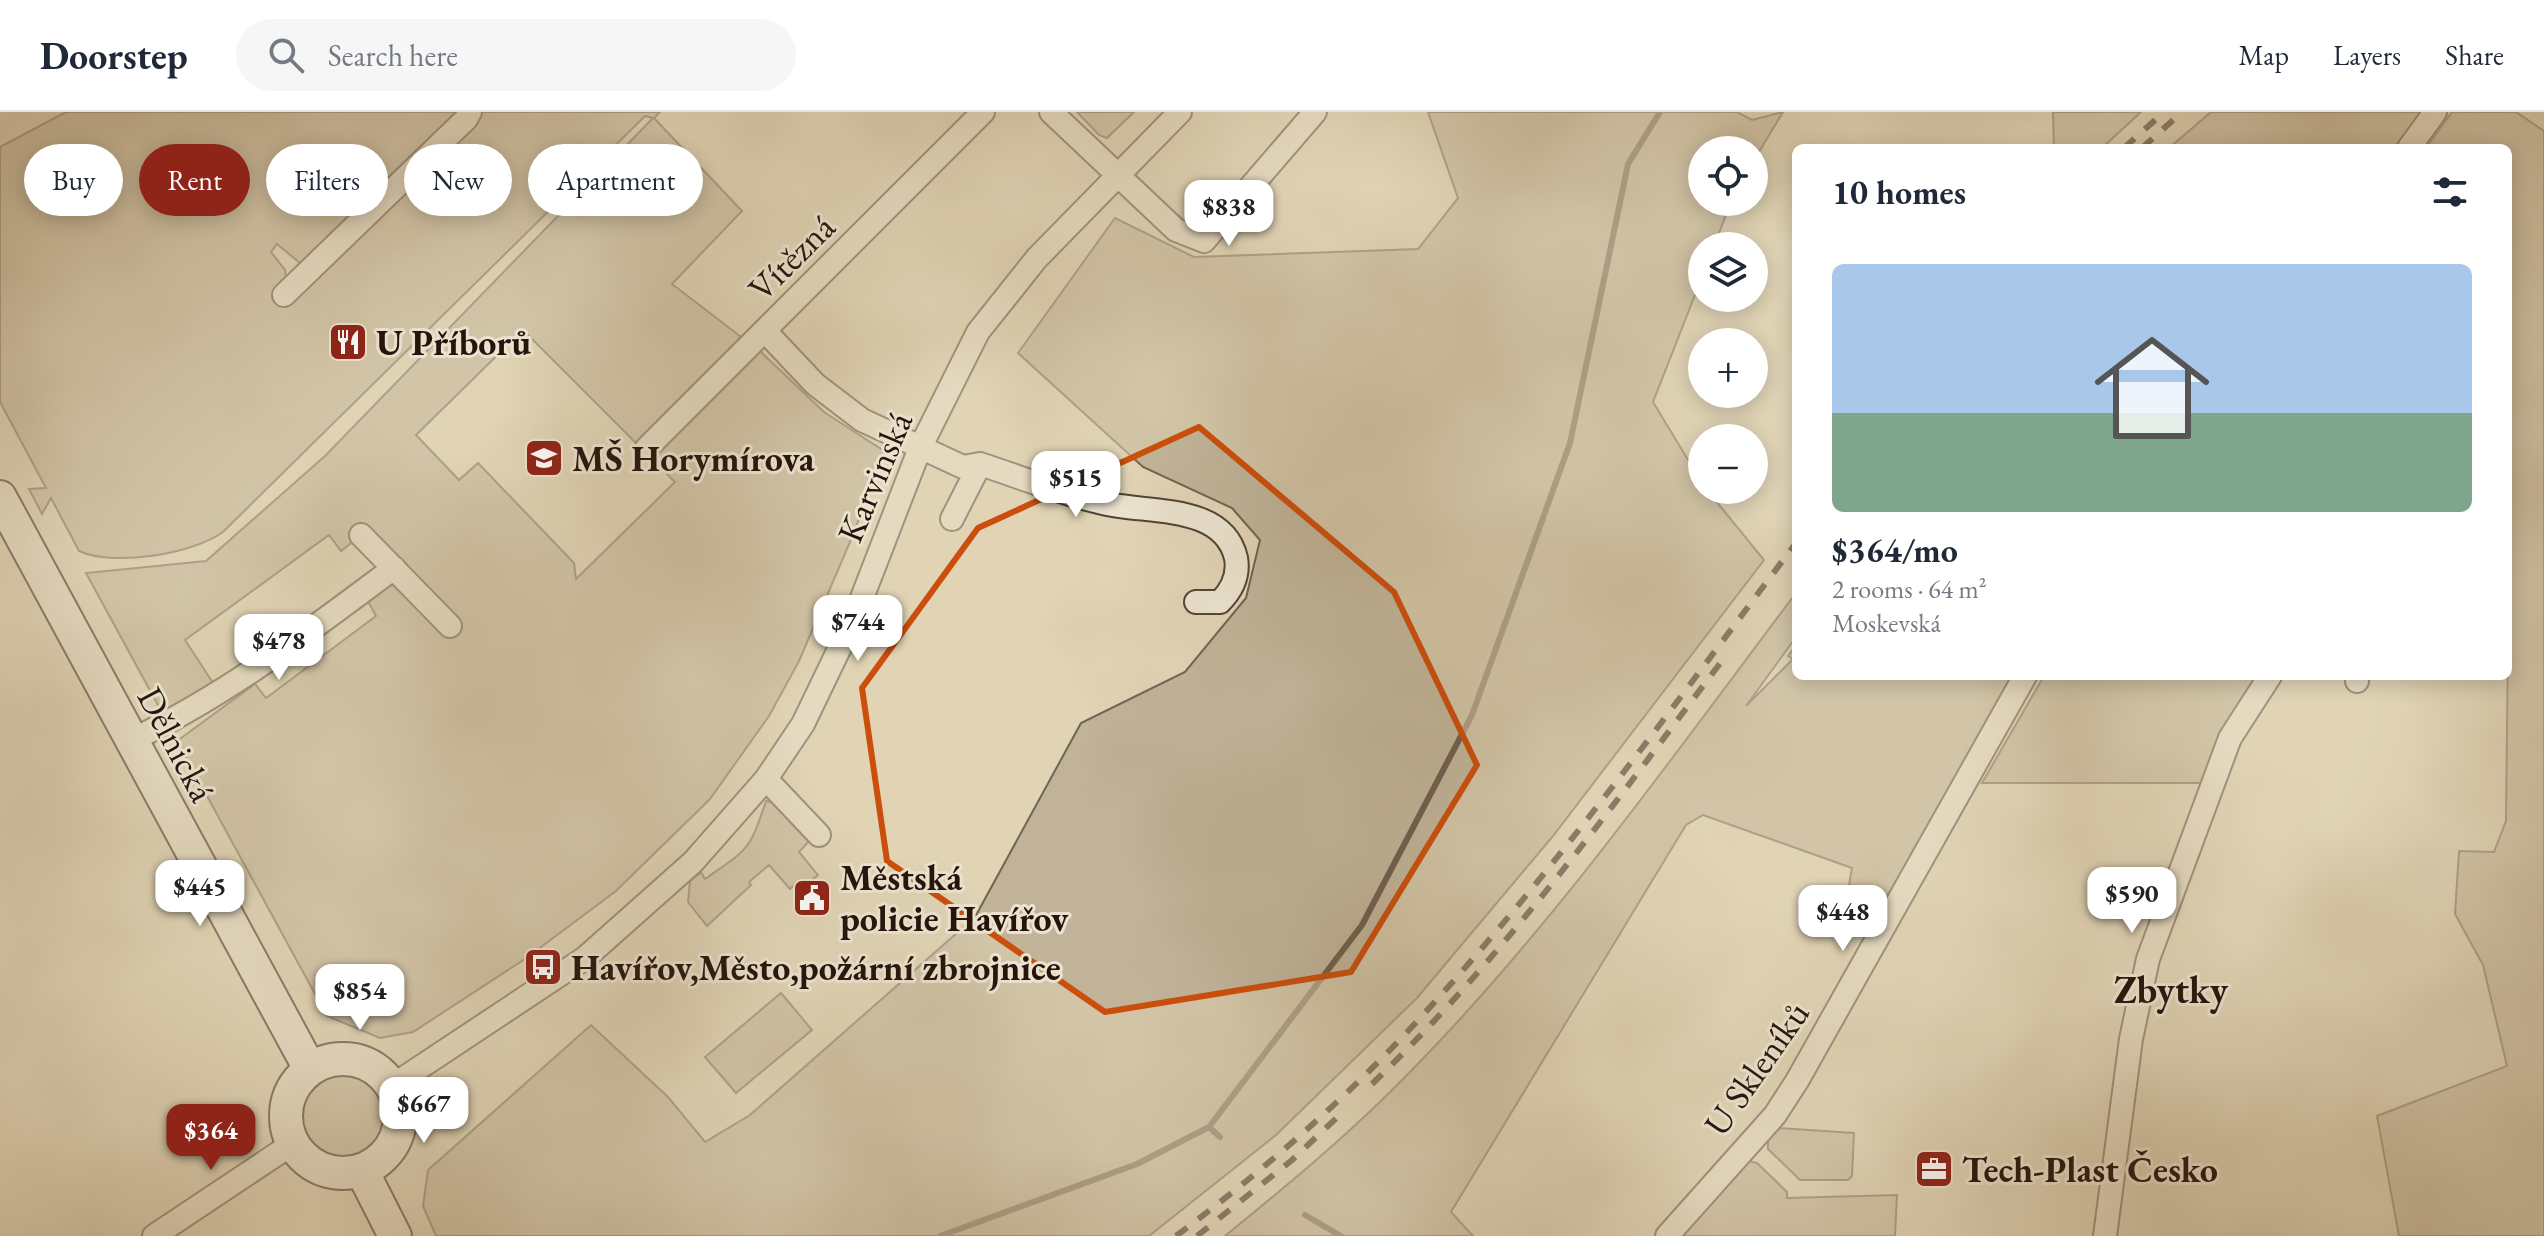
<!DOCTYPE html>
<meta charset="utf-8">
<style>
body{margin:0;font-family:"EB Garamond",serif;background:#f6f6f7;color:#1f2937;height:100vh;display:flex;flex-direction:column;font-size:30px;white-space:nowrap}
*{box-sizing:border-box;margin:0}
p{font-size:26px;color:#747a83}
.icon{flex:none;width:44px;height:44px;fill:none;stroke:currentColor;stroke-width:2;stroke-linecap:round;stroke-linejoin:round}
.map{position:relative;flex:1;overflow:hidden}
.sheet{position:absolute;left:1792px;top:32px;width:720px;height:536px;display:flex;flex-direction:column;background:#fff;border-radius:12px;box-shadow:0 4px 20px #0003}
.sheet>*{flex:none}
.top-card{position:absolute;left:24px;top:32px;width:760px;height:72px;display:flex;gap:16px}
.controls{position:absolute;left:1688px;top:24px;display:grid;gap:16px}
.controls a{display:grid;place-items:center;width:80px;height:80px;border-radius:50%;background:#fff;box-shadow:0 4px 20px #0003;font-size:40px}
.price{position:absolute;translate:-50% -68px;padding:0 18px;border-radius:16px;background:#fff;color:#222;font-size:26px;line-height:52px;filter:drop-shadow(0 2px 4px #0008)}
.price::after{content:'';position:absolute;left:50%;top:48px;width:24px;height:18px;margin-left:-12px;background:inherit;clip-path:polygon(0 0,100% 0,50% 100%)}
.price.on{background:#8f2418;color:#fff}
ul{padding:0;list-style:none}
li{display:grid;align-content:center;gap:16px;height:424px;padding:0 40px}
li span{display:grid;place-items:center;height:248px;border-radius:12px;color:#555}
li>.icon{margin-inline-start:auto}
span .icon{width:144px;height:144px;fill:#fffc;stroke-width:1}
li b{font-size:34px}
h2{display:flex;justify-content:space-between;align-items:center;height:96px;padding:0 40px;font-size:34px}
.pill{padding:0 28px;border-radius:36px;background:#fff;box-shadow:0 4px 20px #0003;font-size:28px;line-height:72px}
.pill.on{background:#8f2418;color:#fff}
header{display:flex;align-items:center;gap:48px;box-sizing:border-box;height:112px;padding:0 40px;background:#fff;border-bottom:2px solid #e0e1e3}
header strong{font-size:38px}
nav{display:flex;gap:44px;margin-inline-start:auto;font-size:28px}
.search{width:560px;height:72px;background:#f6f6f7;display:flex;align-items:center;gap:20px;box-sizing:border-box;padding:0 28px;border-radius:44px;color:#747a83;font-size:30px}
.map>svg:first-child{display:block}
.green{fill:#c0b398;stroke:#726352;stroke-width:2;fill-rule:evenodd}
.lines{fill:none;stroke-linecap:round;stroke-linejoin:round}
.stream{stroke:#6f5f4f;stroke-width:6}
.street-casing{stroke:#544336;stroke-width:26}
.secondary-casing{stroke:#25130c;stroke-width:36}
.street{stroke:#ebe3cf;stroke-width:22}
.secondary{stroke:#ebe3cf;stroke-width:32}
.rail{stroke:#25130c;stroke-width:6;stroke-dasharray:14 14;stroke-linecap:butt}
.marked{fill:none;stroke:#cb4e0c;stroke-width:6;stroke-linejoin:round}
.labels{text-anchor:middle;stroke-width:6;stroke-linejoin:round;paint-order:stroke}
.street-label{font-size:36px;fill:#25130c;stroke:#ebe3cf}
.poi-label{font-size:36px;font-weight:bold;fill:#25130c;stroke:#ebe3cf;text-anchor:start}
.neighbourhood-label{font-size:38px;font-weight:bold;fill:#25130c;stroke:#ebe3cf}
</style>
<header>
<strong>Doorstep</strong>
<div class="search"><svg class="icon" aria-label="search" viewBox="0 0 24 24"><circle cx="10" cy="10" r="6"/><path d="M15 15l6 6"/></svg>Search here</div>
<nav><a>Map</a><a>Layers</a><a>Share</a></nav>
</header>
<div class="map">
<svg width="2544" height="1124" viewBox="0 0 2544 1124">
<rect width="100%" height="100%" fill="#e0d4b5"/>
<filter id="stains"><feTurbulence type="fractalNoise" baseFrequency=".0025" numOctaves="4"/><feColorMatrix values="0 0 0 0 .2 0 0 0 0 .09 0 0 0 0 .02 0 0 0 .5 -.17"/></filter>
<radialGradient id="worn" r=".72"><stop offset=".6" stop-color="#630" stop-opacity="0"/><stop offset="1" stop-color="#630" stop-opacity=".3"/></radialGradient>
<path class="green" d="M66 0H462L301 152 277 132 271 140 285 158 287 173 480 0H660L654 6 742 99 672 172 762 241 824 300 884 339 853 423 799 549 769 604 710 687 616 779 525 847 413 920 380 926 327 904 177 629 255 572 266 586 376 504 368 489 374 480 408 454 370 416 341 439 329 423 185 528 215 574 165 606 86 461 206 449 325 344 653 6 645 4 223 420C193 442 113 455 79 439L51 386 42 402 29 377 46 376 0 290V35ZM523 218 675 370 576 467 574 451 478 351 459 368 416 323Z
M1077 0H1134L1107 26 1099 23Z
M1428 0H1737L1752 8 1783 0 1754 48V38H1702V90H1731L1714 134H1702V165L1653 290 1702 371V378H1707L1764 448 1553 724 1417 886 1276 1023 1149 1124H436L423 1094 428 1058 591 913 668 985 705 1030 750 1003 975 805 1081 611 1185 560 1246 486 1260 428 1232 396 1143 355 1018 241 1115 106 1194 145 1418 137 1458 86Z
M2053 0H2141L2102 36H2054Z
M2211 0H2421L2394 36H2169Z
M2452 0H2516L2544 19V1124H2399L2377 1004 2507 954 2483 853 2455 802 2459 739 2494 740 2506 709 2510 341 2508 36H2426Z
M1796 481V525L1746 594 1793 547 1788 544 1796 534V564H2014L1889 782 1883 786 1849 773 1852 756 1703 703 1686 713 1451 1100 1473 1124H1225C1289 1072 1353 1019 1411 959 1554 813 1673 644 1796 481Z
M2044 564H2265L2207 671H1982Z
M766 689 782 693 811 727 799 740 818 763 799 779 794 773 790 777 769 753 749 770 751 773 707 814 688 790 690 769 701 760 705 767C748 737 749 740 766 689Z
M781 881 812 918 736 981 705 945Z
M302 1006a43 43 0 1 1 86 0a43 43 0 1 1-86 0Z
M1778 1016 1854 1021 1852 1064 1848 1068H1800L1768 1037V1028Z
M1748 1049 1757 1051 1787 1080V1086L1897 1083 1895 1124H1680Z"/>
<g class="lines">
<path class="stream" d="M1209 1015 1220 1025
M1305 1103 1341 1124
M940 1124 1137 1052 1209 1015 1362 813 1472 603 1570 331 1628 52 1660 0"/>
<defs>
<path id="street" d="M1051 0 1176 118 1204 129 1315 0
M2409 36 2435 0
M284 183 466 7 470 0
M765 219 815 272 862 308 963 355 980 352C1020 365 1062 382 1103 391 1148 402 1223 391 1236 446 1239 463 1232 478 1220 490H1196
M647 336 983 0
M952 407 980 352
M361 423 450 514
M2357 564V569
M130 629C227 583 308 520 394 456
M766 667 819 723
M392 974 585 846 693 750 766 667 803 612 855 504 920 336 978 220 1037 146 1180 0
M154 1124 292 1032
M1667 1124 1775 1003 1797 969 2025 564
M2105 1124 2131 927 2148 847 2230 626 2270 564"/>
<path id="secondary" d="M0 385 310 957
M286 1004a57 57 0 1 1 114 0a57 57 0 1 1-114 0Z
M362 1059 395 1124"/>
</defs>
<use href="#street" class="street-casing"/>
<use href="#secondary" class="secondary-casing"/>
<use href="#street" class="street"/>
<use href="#secondary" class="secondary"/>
<path class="rail" d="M2124 36 2164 0
M2142 36 2182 0
M1372 972C1504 845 1611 696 1721 550
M1176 1124C1252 1067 1325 1005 1391 937 1540 781 1666 603 1796 431
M1197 1124 1292 1048 1346 997"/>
</g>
<path d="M0 0H2544V1124H0ZM1199 315 1394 480 1477 653 1351 860 1105 900 887 749 862 576 978 416Z" fill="#e0d4b5" fill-opacity=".55" fill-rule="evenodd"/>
<path class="marked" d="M1199 315 1394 480 1477 653 1351 860 1105 900 887 749 862 576 978 416Z"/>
<defs>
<symbol id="restaurant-square" viewBox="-11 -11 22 22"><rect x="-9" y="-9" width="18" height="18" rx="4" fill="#8f2418" stroke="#ebe3cf"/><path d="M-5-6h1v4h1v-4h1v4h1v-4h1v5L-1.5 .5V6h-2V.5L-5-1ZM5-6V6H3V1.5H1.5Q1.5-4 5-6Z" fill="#fff"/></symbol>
<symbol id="school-square" viewBox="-11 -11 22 22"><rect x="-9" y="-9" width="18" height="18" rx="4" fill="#8f2418" stroke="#ebe3cf"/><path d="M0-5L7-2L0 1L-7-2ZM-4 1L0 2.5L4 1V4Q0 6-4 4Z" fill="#fff"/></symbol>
<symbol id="civic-square" viewBox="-11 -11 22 22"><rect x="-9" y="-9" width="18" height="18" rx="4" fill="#8f2418" stroke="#ebe3cf"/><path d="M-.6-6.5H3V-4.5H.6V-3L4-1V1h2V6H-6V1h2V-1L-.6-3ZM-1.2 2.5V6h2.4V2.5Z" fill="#fff"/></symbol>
<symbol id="bus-square" viewBox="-11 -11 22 22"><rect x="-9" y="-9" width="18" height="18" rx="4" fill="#8f2418" stroke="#ebe3cf"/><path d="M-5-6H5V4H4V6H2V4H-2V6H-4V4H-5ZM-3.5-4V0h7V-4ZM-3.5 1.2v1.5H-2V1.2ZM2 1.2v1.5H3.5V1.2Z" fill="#fff"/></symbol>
<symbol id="office-square" viewBox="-11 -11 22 22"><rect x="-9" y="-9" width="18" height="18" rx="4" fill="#8f2418" stroke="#ebe3cf"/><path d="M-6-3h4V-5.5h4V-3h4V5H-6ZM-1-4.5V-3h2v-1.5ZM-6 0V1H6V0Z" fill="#fff"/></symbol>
</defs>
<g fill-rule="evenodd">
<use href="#restaurant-square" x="326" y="208" width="44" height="44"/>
<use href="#school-square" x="522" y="324" width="44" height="44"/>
<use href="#civic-square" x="790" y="764" width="44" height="44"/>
<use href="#bus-square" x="521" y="833" width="44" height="44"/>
<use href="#office-square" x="1912" y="1035" width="44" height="44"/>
</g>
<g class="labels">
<g class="street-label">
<text transform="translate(791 145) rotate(-45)" y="13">Vítězná</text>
<text transform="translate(874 365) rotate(-67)" y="13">Karvinská</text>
<text transform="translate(177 632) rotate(62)" y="13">Dělnická</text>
<text transform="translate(1756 956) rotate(-55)" y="13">U Skleníků</text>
</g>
<g class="poi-label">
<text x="376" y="243">U Příborů</text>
<text x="572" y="359">MŠ Horymírova</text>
<text x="840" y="778">Městská<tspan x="840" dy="41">policie Havířov</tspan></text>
<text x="571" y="868">Havířov,Město,požární zbrojnice</text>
<text x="1962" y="1070">Tech-Plast Česko</text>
</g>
<g class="neighbourhood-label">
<text x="2171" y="891">Zbytky</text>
</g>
</g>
<rect width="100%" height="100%" filter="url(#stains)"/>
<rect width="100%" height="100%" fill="url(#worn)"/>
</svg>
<div class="controls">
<a><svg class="icon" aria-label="locate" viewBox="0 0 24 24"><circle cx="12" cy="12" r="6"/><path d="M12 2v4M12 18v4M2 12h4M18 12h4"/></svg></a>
<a><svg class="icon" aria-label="layers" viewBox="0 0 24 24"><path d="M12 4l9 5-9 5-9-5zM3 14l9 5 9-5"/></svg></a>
<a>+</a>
<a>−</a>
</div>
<b class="price" style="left:1229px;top:136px">$838</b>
<b class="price" style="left:1076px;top:407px">$515</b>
<b class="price" style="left:858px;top:551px">$744</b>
<b class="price" style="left:279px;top:570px">$478</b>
<b class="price" style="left:200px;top:816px">$445</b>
<b class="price" style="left:2132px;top:823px">$590</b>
<b class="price" style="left:1843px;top:841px">$448</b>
<b class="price" style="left:360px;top:920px">$854</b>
<b class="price" style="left:424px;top:1033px">$667</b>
<b class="price on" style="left:211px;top:1060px">$364</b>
<div class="top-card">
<a class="pill">Buy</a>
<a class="pill on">Rent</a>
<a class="pill">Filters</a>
<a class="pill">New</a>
<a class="pill">Apartment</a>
</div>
<section class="sheet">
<h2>10 homes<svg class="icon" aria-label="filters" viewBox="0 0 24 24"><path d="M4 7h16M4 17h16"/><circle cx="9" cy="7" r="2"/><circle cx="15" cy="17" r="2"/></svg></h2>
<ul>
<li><span style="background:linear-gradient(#a9c7e8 60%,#7fa58c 0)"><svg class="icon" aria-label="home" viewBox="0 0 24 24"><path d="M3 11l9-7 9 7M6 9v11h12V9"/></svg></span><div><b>$364/mo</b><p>2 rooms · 64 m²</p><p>Moskevská</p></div></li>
</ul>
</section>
</div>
